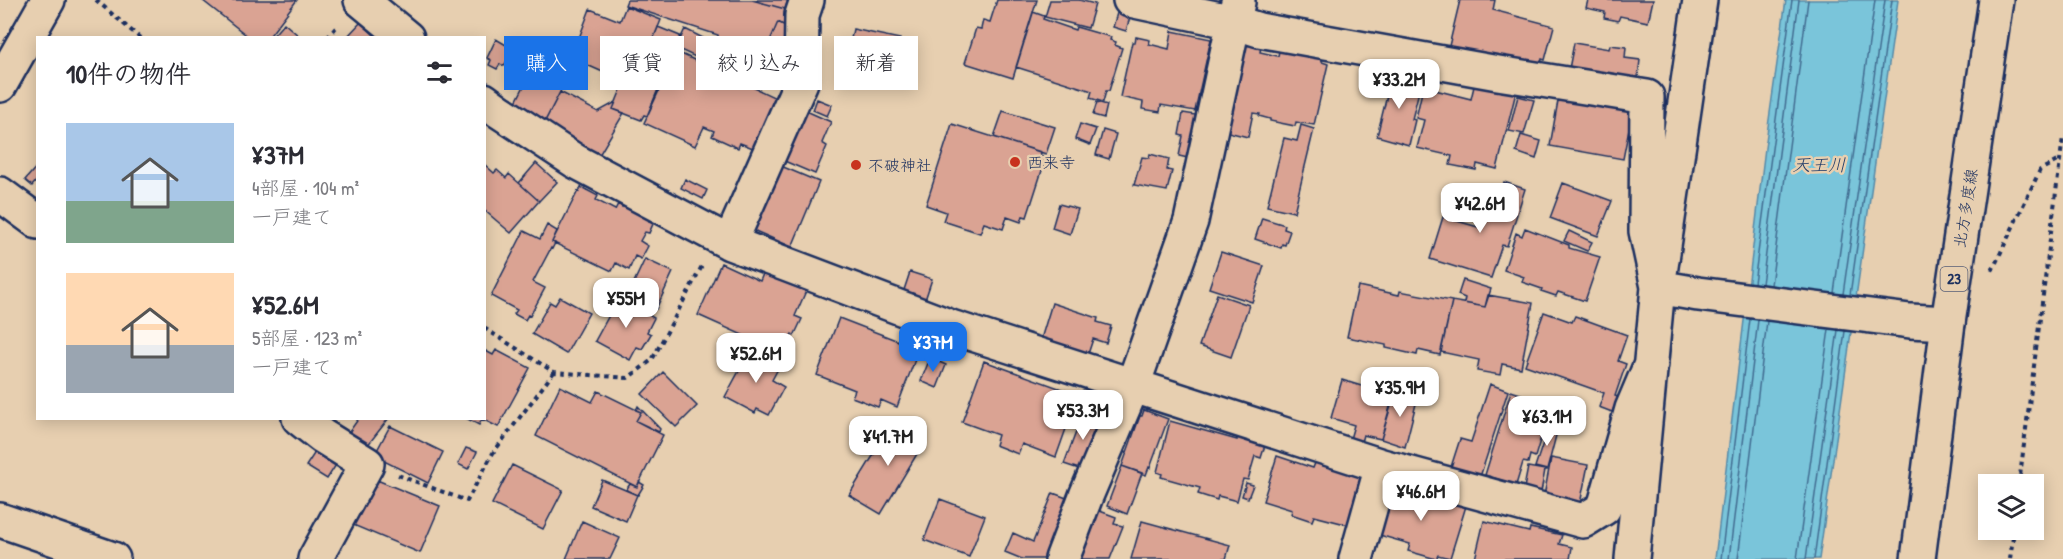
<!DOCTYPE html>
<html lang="ja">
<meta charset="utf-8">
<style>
body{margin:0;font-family:"Patrick Hand","Klee One",sans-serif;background:#f2f2f3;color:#2b2b33;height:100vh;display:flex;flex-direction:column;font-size:22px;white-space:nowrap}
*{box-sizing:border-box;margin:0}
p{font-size:20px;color:#7c7c81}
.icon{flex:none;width:33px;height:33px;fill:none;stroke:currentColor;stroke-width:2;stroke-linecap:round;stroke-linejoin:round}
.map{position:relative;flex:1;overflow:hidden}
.side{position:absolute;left:36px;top:36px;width:450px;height:384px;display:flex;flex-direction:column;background:#fff;border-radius:0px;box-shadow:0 3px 15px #0003}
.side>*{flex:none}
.top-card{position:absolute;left:504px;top:36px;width:570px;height:54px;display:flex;gap:12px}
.tools{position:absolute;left:1978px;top:474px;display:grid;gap:12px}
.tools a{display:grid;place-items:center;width:66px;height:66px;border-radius:0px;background:#fff;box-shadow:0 3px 15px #0003;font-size:30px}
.price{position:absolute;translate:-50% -51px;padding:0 14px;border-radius:12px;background:#fff;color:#222;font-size:20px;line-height:39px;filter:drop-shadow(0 2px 3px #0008)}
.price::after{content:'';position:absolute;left:50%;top:36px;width:18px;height:14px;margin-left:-9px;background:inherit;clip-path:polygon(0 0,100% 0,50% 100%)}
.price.selected{background:#1a73e8;color:#fff}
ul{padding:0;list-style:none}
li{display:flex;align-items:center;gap:18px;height:150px;padding:0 30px}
li span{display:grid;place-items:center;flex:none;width:168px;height:120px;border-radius:0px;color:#555}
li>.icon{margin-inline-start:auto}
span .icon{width:72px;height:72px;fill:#fffc;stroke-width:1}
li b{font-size:26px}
h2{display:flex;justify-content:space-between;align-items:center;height:72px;padding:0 30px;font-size:26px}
.pill{padding:0 21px;border-radius:0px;background:#fff;box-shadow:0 3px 15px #0003;font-size:21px;line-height:54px}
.pill.selected{background:#1a73e8;color:#fff}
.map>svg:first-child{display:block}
.water{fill:#7ac5da;stroke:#5489a8;stroke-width:1.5}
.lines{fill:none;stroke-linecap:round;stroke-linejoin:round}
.shore{stroke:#416b90;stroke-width:1.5}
.building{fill:#daa393;stroke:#1b2f5e;stroke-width:1.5}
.minor-casing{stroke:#1b2f5e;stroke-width:38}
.major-casing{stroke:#1b2f5e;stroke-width:38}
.path{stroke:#1b2f5e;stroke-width:4;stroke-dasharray:4.5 4.5;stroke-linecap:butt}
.minor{stroke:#e7cfb0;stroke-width:33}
.major{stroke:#e7cfb0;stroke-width:33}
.poi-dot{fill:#c8321e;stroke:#e7cfb0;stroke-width:2}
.labels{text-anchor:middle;stroke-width:5;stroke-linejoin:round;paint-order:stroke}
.shield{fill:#e7cfb0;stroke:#585f77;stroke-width:1.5}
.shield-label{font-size:15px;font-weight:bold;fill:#1b2f5e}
.poi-label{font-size:16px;fill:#1b2f5e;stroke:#e7cfb0;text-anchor:start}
.street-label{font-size:16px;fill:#1b2f5e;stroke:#e7cfb0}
.water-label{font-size:18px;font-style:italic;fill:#243e6a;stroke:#e7cfb0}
</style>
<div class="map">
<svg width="2063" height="559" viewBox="0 0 2063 559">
<rect width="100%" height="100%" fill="#e7cfb0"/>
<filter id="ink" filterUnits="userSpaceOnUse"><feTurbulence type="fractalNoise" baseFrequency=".0167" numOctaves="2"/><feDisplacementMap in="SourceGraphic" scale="12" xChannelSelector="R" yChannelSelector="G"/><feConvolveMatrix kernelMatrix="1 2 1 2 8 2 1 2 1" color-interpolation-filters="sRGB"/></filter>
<g filter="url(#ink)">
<path class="water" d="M1786 0H1898L1819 559H1715L1765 148Z"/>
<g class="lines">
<path class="shore" d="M1754 283 1792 0
M1762 284 1799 0
M1771 285 1808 0
M1834 293 1875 0
M1843 294 1885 0
M1850 295 1892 0
M1721 559 1750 319
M1729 559 1758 320
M1738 559 1767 321
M1797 559 1829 329
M1806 559 1838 330
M1814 559 1845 331"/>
</g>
<path class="building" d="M202 0H297L268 38H250Z
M627 0H752L785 9 787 27 778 22 766 50 764 48 759 61 718 40V35L625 5Z
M752 0H788L785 9Z
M997 0H1037L1013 78 965 63 976 28 981 29 983 20 990 22Z
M1050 0H1079L1095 4 1088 28 1045 17Z
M1460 0H1495L1493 10 1554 26 1545 60 1542 59 1539 70 1449 46Z
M1588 0H1653L1648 22 1620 16 1618 21 1604 18 1605 12 1586 8Z
M626 6 661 20 643 65 637 63 629 82 625 80 623 86 603 78 605 73 571 58 576 50 571 47 572 44 576 46 590 9 620 21Z
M1033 12 1044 16 1043 19 1075 30 1076 27 1111 37 1110 40 1116 42 1115 45 1122 48 1109 91H1106L1103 102 1090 98 1092 91 1016 67Z
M1117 13 1130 17 1126 31 1113 27Z
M361 22 377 38H346Z
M778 22 787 27 786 74 759 61 764 48 766 50Z
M284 23 299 36 298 38H271Z
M658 27 680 36 647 116 644 115 641 120 613 109 625 80 629 82 637 63 643 65Z
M685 29 751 62 743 79 676 48Z
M853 29 900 39 891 83 844 73Z
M1172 31 1211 39 1195 111 1161 105 1160 112 1142 109 1143 102 1120 97 1132 42H1135L1136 37 1150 40 1149 44 1169 49Z
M545 38 573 52 569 60 575 63 540 131 510 114 535 64 533 63Z
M496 39 513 49 504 66 500 64 497 69 489 65 491 60 487 58Z
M1574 43 1609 49 1610 45 1626 47 1625 58 1640 60 1637 86 1568 74Z
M1244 45 1261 47 1260 52 1278 56 1279 51 1322 58V62L1328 64 1314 125 1296 122 1295 126 1270 121V119L1259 116 1260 114 1253 113 1248 137 1228 132Z
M677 52 776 98 753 148 740 143 738 148 712 136 714 131 704 127 695 146 644 123Z
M1392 75 1421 83 1412 119 1415 120 1409 145 1377 136Z
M1475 82 1516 92 1497 169 1477 164 1476 170 1450 165 1452 156 1417 148 1424 120 1416 118 1423 87 1471 99Z
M560 92 598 112 616 102 613 109 624 113 595 162 540 131Z
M1559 95 1633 108 1623 159 1550 146Z
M1518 96 1534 100 1524 134 1509 131Z
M817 99 832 105 827 116 813 110Z
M1097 102 1107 105 1104 118 1093 115Z
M804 110 831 122 822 143 827 146 815 174 782 160Z
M1003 111 1055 127 1046 154 994 137Z
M1183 113 1202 116 1192 159 1179 156 1183 136 1179 135Z
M952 124 1041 152 1040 156 1046 158 1027 217 1023 216 1021 222 1007 217 1003 229 984 223 980 233 943 221 946 212 926 205Z
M1080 124 1096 129 1090 145 1075 139Z
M1301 125 1314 129 1294 212 1267 206 1284 138 1297 141Z
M1103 130 1116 134 1109 159 1096 155Z
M1521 135 1541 141 1536 159 1516 152Z
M1150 154 1169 159 1167 170 1172 171 1167 191 1134 185 1142 157 1149 158Z
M536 163 557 182 539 201 519 183Z
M484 164 494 173 497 170 506 178 509 174 539 201 511 233 484 210Z
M38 165V179L32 186 25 180Z
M781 166 819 182 792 247 753 230Z
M685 179 707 190 703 199 681 188Z
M1504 182 1525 189 1507 246 1502 245 1491 278 1430 259 1443 217 1478 227 1482 213 1477 211 1481 197 1486 198 1488 192 1500 196Z
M1563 183 1612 201 1598 236 1550 218Z
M581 187 598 196 596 200 615 210 618 204 622 207 624 202 643 212 642 216 650 220 649 222 653 224 649 233 645 232 640 241 648 246 641 259 635 256 629 270 616 263 612 271 552 242 578 191 579 192Z
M1059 204 1078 209 1070 234 1052 228Z
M1262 218 1285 225 1284 229 1290 231 1285 245 1282 244 1281 248 1255 239Z
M547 225 557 231 552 242 555 243 552 249 551 248 533 282 545 288 530 316 528 315 525 320 514 314 517 310 491 296 524 231 540 239Z
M1525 228 1569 245V248L1600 257 1585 301 1558 292 1556 296 1541 291 1542 289 1522 282 1524 277 1504 270 1516 233 1522 236Z
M1569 231 1592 242 1587 251 1564 241Z
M1221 252 1264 266 1252 302 1209 288Z
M645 259 673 272 656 309 628 295Z
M721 263 760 281 763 274 806 291 795 316 802 319 794 336 792 334 786 348 778 344 776 350 698 315Z
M910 272 932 279 924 303 902 296Z
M1463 280 1491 289 1485 307 1464 303 1465 298 1458 295Z
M1358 286 1399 295 1400 291 1452 301 1440 355 1418 350 1417 355 1386 348V345L1347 337Z
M1217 294 1249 305 1231 357 1199 346Z
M1488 295 1533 303 1521 368 1502 364 1500 375 1477 371 1479 360 1441 352 1452 301 1485 307Z
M560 297 589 313 566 354 532 334 550 302 555 305Z
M618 299 629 304 631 300 648 309 645 313 654 318 647 332 651 334 642 349 637 347 630 360 595 341Z
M1052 303 1098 318 1097 322 1111 326 1106 343 1093 339 1088 354 1041 339Z
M1544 312 1572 322 1575 316 1627 335 1618 361 1626 364 1615 396 1618 397 1612 412 1599 407 1604 393 1525 365Z
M839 318 919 349 897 407 881 400 878 407 852 397 855 390 817 375Z
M751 349 780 365 772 380 784 387 769 415 757 409 755 413 725 397Z
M484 350 493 355 496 350 530 368 498 427 482 419 479 425 466 418H484Z
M930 358 946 365 937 388 921 381Z
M984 361 1078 395 1056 457 1022 444 1018 454 995 445 998 435 962 422Z
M663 372 697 406 676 427 642 394Z
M1342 380 1394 396 1381 439 1363 435 1361 442 1350 439 1354 425 1331 418Z
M1490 384 1508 391 1479 480 1450 470 1460 439 1471 442Z
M560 386 592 402 598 391 641 412 636 421 663 435 637 487 536 436Z
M1395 389 1418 396 1405 447 1381 439Z
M1511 391 1551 404 1535 457 1530 455 1528 463 1523 462 1516 485 1485 475Z
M638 406 660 429 659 432 636 421 641 412 636 410Z
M1144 410 1168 419 1150 468 1149 467 1146 475 1122 466 1140 416H1142Z
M1084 411 1101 417 1082 470 1064 464Z
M359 418H389L367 446 349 432Z
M895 420 926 439 881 514 849 495Z
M1170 421 1237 440 1238 434 1266 442 1261 458 1255 456 1248 480 1243 479 1237 501 1218 496 1217 500 1198 494 1200 488 1161 477 1162 474 1157 472Z
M1550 422 1559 424 1547 470 1535 467Z
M390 426 443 452 428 483 374 456Z
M321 443 341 457 327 479 306 466Z
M466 448 477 452 468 469 458 464Z
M1277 456 1313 468 1317 458 1369 478 1353 526 1314 516 1312 521 1291 514 1292 510 1263 501Z
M1551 458 1588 465 1580 504 1544 496Z
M512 465 563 490 543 529 492 504Z
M1122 466 1142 473 1127 514 1107 506Z
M1528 467 1545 470 1541 492 1524 488Z
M377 480 440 506 420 553 346 522 367 487 373 489Z
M602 480 637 495 626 521 591 506Z
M639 482 644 485 638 495 626 490 630 484 637 487Z
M1246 483 1253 485 1248 498 1242 496Z
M1392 483 1466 506 1450 558 1438 555 1436 559 1408 551 1410 544 1376 534Z
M1053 493 1072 500 1049 559H1022L1005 552 1013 533 1033 542Z
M940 499 985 516 969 557 924 540Z
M1097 510 1116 517 1114 524 1123 526 1110 559H1078Z
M582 521 620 538 610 559H566Z
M1142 521 1230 545 1226 559H1131Z
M1484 521 1529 532 1530 528 1562 535 1559 544 1572 547 1570 559H1475Z"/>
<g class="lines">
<defs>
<path id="minor" d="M361 0 407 38
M1130 0 1234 22 1259 30 1498 73 1647 97 1646 231 1658 287 1698 294 1910 321 1948 323
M0 85 48 0
M484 100 499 111 575 161 730 243 951 327 1382 466 1583 521 1604 508 1632 409 1651 364
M0 194 38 222
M730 243 801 82 802 15 807 0
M299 418 322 436 367 464 315 559
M0 520 113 559
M1062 559 1086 496 1133 385 1191 221 1238 2
M1356 559 1382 466
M1632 559 1658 287 1700 0"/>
<path id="major" d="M1918 559 1948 323 1996 0"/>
</defs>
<use href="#minor" class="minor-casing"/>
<use href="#major" class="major-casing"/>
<path class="path" d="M96 0 140 38
M327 38 338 25
M1992 271 2040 170 2059 160
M484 328 554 372 628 378 652 360 702 266
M398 475 467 501 493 453 554 372
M2019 484 2063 137
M2010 559 2014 530"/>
<use href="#minor" class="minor"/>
<use href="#major" class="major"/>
</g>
</g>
<g class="poi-dot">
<circle cx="1015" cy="162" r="6"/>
<circle cx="856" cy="165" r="6"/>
</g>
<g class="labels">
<rect class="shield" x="1940.5" y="267" width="27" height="24" rx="4.5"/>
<g class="shield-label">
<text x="1954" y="284">23</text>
</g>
<g class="poi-label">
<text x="1027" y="168">西来寺</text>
<text x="868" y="171">不破神社</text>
</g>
<g class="street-label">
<text transform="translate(1965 208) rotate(-81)" y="6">北方多度線</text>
</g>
<g class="water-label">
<text x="1819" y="171">天王川</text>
</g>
</g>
</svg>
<div class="tools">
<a><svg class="icon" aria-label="layers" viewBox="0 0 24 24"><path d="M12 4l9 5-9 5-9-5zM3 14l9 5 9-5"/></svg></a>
</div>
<b class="price" style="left:1399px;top:110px">¥33.2M</b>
<b class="price" style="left:1480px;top:234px">¥42.6M</b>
<b class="price" style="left:626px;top:329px">¥55M</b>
<b class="price selected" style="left:933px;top:373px">¥37M</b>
<b class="price" style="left:756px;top:384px">¥52.6M</b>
<b class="price" style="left:1400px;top:418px">¥35.9M</b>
<b class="price" style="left:1083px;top:441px">¥53.3M</b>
<b class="price" style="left:1547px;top:447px">¥63.1M</b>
<b class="price" style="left:888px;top:467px">¥41.7M</b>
<b class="price" style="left:1421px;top:522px">¥46.6M</b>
<div class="top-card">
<a class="pill selected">購入</a>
<a class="pill">賃貸</a>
<a class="pill">絞り込み</a>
<a class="pill">新着</a>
</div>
<section class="side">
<h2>10件の物件<svg class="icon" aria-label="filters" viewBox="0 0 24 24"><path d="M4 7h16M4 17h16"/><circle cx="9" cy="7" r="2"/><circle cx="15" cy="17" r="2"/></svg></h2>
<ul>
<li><span style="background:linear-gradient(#a9c7e8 65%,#7fa58c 0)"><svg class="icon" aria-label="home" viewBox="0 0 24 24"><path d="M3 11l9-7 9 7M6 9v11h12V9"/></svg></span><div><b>¥37M</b><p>4部屋 · 104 m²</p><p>一戸建て</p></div></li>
<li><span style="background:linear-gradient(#ffd9b3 60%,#9aa5b1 0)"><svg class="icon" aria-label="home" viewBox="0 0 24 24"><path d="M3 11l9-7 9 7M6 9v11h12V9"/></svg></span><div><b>¥52.6M</b><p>5部屋 · 123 m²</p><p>一戸建て</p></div></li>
</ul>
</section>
</div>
